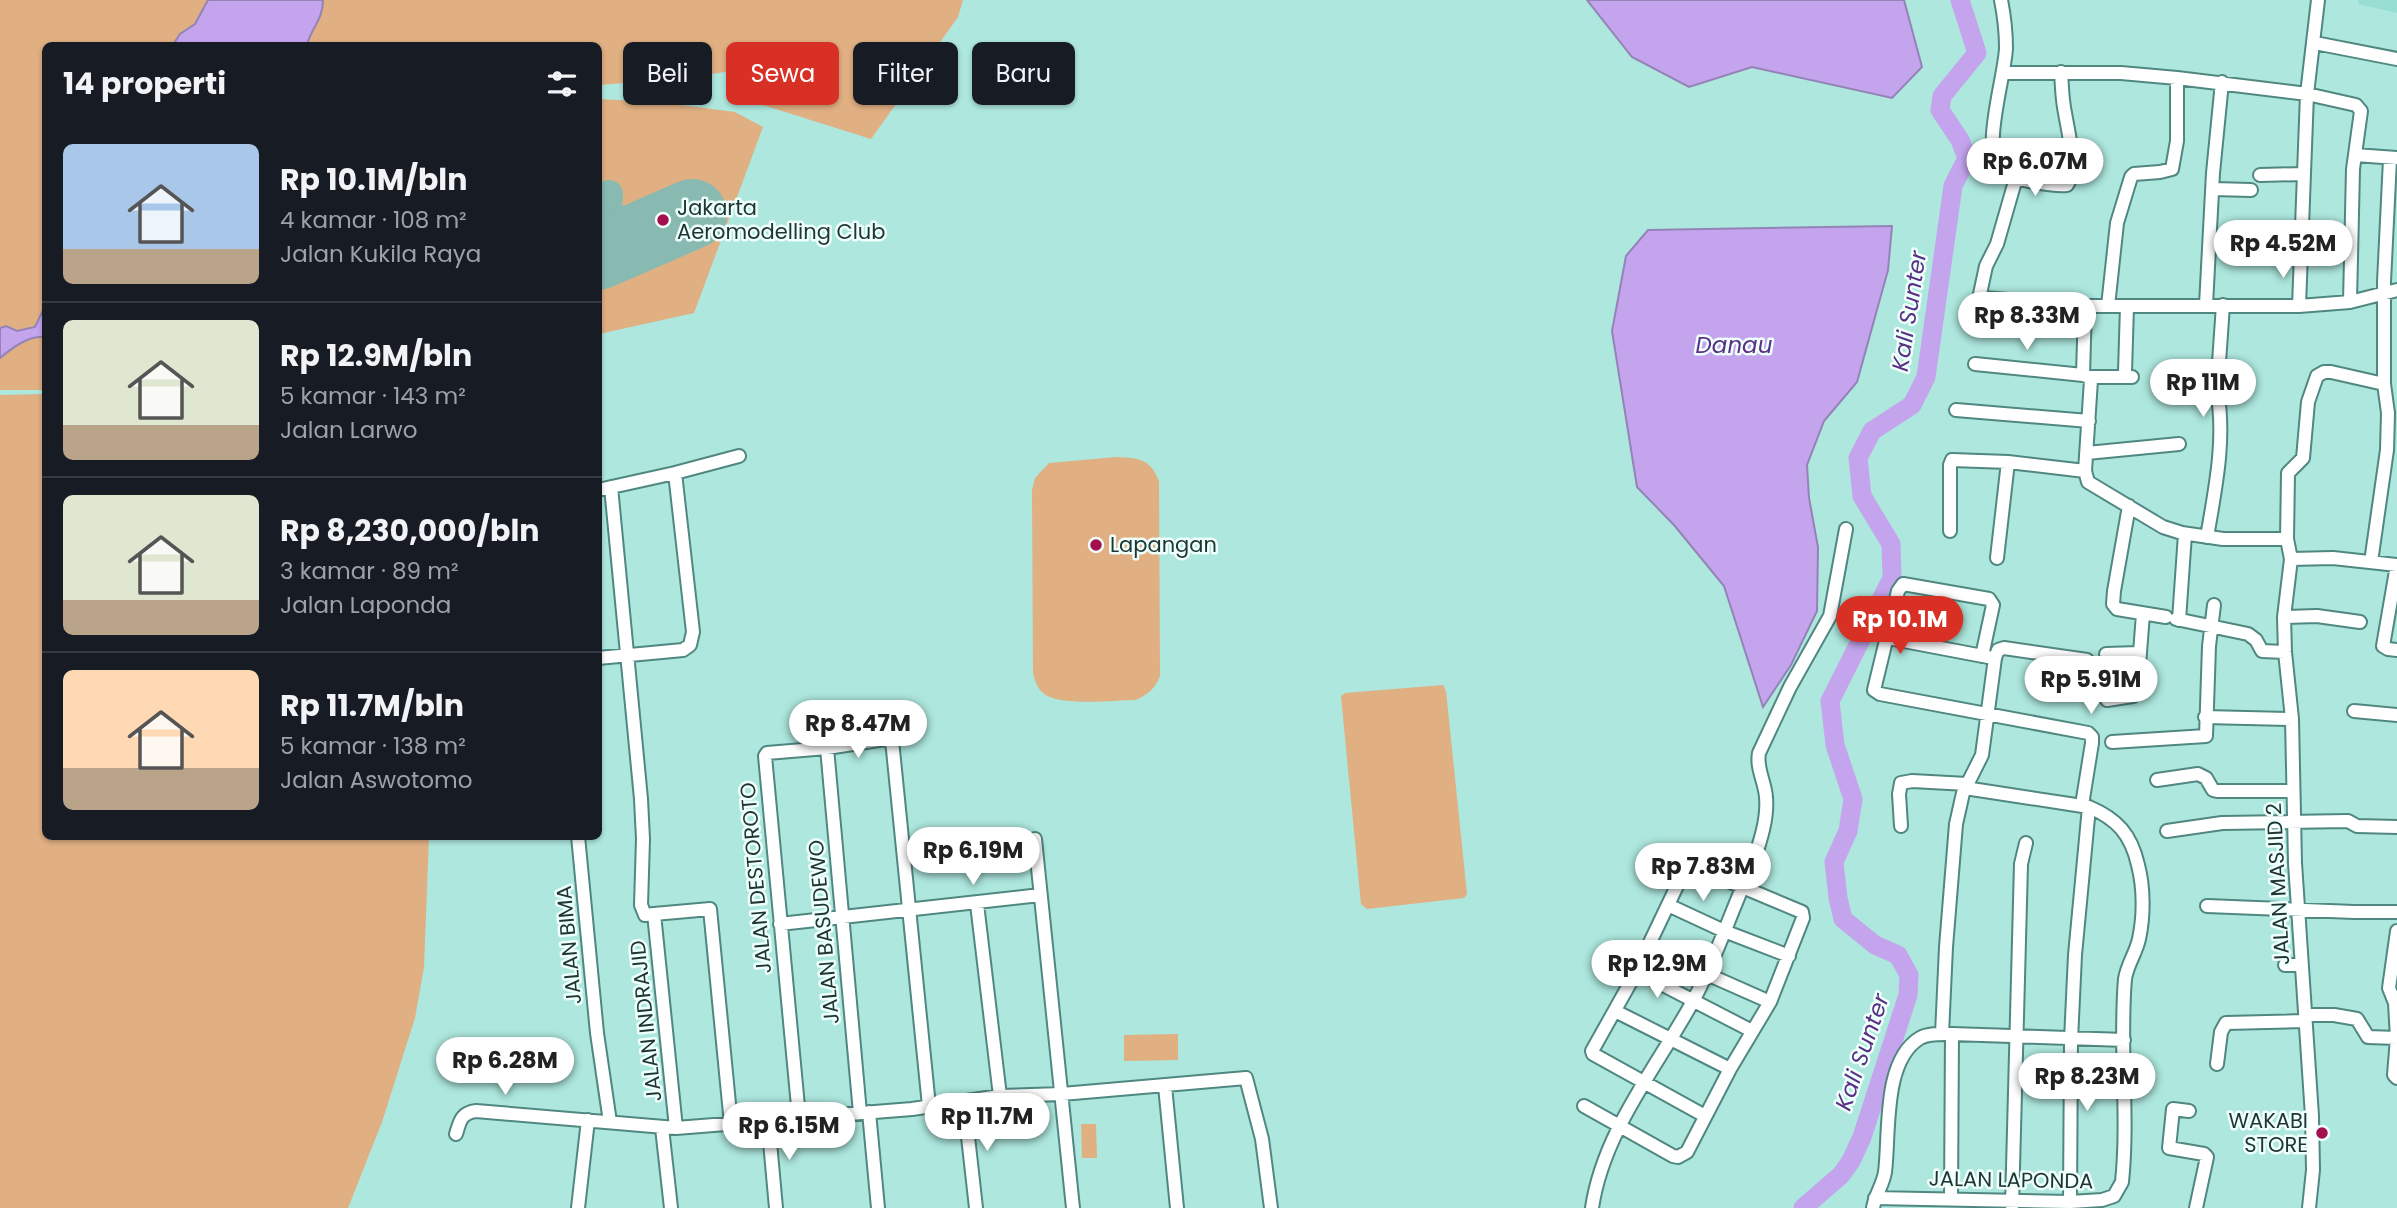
<!DOCTYPE html>
<html lang="id">
<meta charset="utf-8">
<style>
body{margin:0;font-family:Poppins,sans-serif;background:#20242c;color:#f1f3f6;height:100vh;display:flex;flex-direction:column;font-size:26px;white-space:nowrap}
*{box-sizing:border-box;margin:0}
p{font-size:23px;color:#9ea1a6}
.icon{flex:none;width:38px;height:38px;fill:none;stroke:currentColor;stroke-width:2;stroke-linecap:round;stroke-linejoin:round}
.map{position:relative;flex:1;overflow:hidden}
.side{position:absolute;left:42px;top:42px;width:560px;height:798px;display:flex;flex-direction:column;background:#171b24;border-radius:10px;box-shadow:0 2px 5px #0004}
.side>*{flex:none}
.banner{position:absolute;left:623px;top:42px;width:665px;height:63px;display:flex;gap:14px}
.price{position:absolute;translate:-50% -60px;padding:0 16px;border-radius:24px;background:#fff;color:#222;font-size:23px;line-height:46px;filter:drop-shadow(0 2px 4px #0008)}
.price::after{content:'';position:absolute;left:50%;top:42px;width:21px;height:16px;margin-left:-10px;background:inherit;clip-path:polygon(0 0,100% 0,50% 100%)}
.price.on{background:#d93025;color:#fff}
ul{padding:0;list-style:none}
li{display:flex;align-items:center;gap:21px;height:175px;padding:0 21px}
li+li{border-top:2px solid #363941}
li span{display:grid;place-items:center;flex:none;width:196px;height:140px;border-radius:10px;color:#555}
li>.icon{margin-inline-start:auto}
span .icon{width:84px;height:84px;fill:#fffc;stroke-width:1}
li b{font-size:30px}
h2{display:flex;justify-content:space-between;align-items:center;height:84px;padding:0 21px;font-size:30px}
.pill{padding:0 24px;border-radius:10px;background:#171b24;box-shadow:0 2px 5px #0004;font-size:24px;line-height:63px}
.pill.on{background:#d93025;color:#fff}
.map>svg:first-child{display:block}
.built{fill:#99ded3}
.green{fill:#e0af82}
.water{fill:#c5a4ee;stroke:#9383b6;stroke-width:2}
.lines{fill:none;stroke-linecap:round;stroke-linejoin:round}
.river{stroke:#c5a4ee;stroke-width:19}
.taxiway{stroke:#88bab2;stroke-width:28}
.runway{stroke:#88bab2;stroke-width:70}
.minor-casing{stroke:#508780;stroke-width:16}
.minor{stroke:#fff;stroke-width:12}
.poi-dot{fill:#a4104e;stroke:#eefffc;stroke-width:2.5}
.labels{text-anchor:middle;stroke-width:5;stroke-linejoin:round;paint-order:stroke}
.poi-label{font-size:21px;fill:#1e3532;stroke:#eefffc;text-anchor:start}
.street-label{font-size:21px;fill:#1e3532;stroke:#eefffc}
.water-label{font-size:23px;font-style:italic;fill:#5a2f84;stroke:#eefffc}
</style>
<div class="map">
<svg width="2397" height="1208" viewBox="0 0 2397 1208">
<rect width="100%" height="100%" fill="#ade7de"/>
<path class="built" d="M2358 0H2397V13L2358 4Z"/>
<path class="green" d="M0 0H963L958 17 871 139 763 105 758 67 678 79 599 85 598 46H46L45 390H0Z
M598 99 658 102 735 112 763 127 694 313 599 334Z
M45 394 46 836 429 837 424 967 415 1018 382 1122 348 1208H0V395Z
M1116 457C1138 458 1150 458 1159 481L1160 676C1155 689 1148 694 1136 700 1114 700 1058 707 1043 693 1037 688 1035 680 1033 673L1032 490 1035 478 1049 463Z
M1443 685 1446 691 1467 894 1464 898 1367 909 1361 904 1341 696 1345 693Z
M1178 1034V1060L1124 1061V1035Z
M1081 1124H1096L1097 1158H1082Z"/>
<path class="water" d="M208 0H323C323 20 311 28 307 45H173L180 34 195 24Z
M1587 0H1904L1922 67 1892 98 1752 67 1689 87 1632 57Z
M1892 226 1888 270 1857 382 1824 421 1807 465 1809 498 1818 547 1817 611 1791 665 1763 707 1724 586 1674 525 1637 487 1612 331 1626 256 1648 230Z
M45 306V337C29 335 12 348 0 358V328L6 326 17 331 35 327Z"/>
<g class="lines">
<path class="river" d="M1803 1208 1841 1175 1851 1161 1862 1137 1908 995 1909 975 1898 955 1875 945 1843 919 1838 898 1834 862 1848 831 1853 799 1835 745 1830 701 1892 578 1891 544 1862 496 1858 458 1872 431 1912 405 1926 377 1953 186 1967 158 1960 140 1940 110 1942 96 1977 53 1960 0"/>
<path class="taxiway" d="M606 252 609 194"/>
<path class="runway" d="M598 255 692 214"/>
<defs>
<path id="minor" d="M2001 0C2004 15 2006 33 2006 48 2005 76 1981 150 2000 170 2009 180 2054 186 2067 185 2078 170 2068 131 2065 113 2062 99 2062 86 2061 72
M2315 43 2397 59
M2003 73H2121L2177 78 2307 94 2356 105 2361 111 2353 169 2350 302
M2355 155 2397 158
M2260 175 2303 174
M2016 178 1997 244 1986 266 1980 294 1984 298 2085 306H2299L2350 302 2397 290
M2213 189 2251 190
M2206 305 2213 173 2222 82
M2085 306 2083 375 2089 377 2091 380 2085 471 2088 482 2163 527 2182 533 2223 539H2287
M2108 306 2117 223 2131 177 2134 174 2160 172 2172 169 2177 141V78
M2299 306 2307 94 2318 0
M1975 364 2083 375
M2125 372 2127 306
M2089 377H2132
M1956 410 2089 421
M2087 453 2179 444
M611 487 641 799 643 839 641 905 645 915 654 914 676 1128
M598 490 675 473 739 456
M2129 506 2114 591 2113 604 2117 609 2166 617
M1950 531V465L1952 460 2008 462 2085 471
M2207 537C2215 490 2226 439 2217 391L2223 305
M1997 558 2008 462
M2291 559 2333 558 2397 565
M2371 562 2387 450 2388 413 2384 384V282L2390 159
M2397 565 2383 646 2388 649 2397 650
M2284 617 2317 616 2360 622
M2176 619 2248 634 2256 640 2262 651 2285 652
M2179 620 2185 534
M1888 638 1988 657
M2106 654 2139 653
M1982 656 1993 605 1989 599 1903 584 1898 591 1874 690 1880 694 2088 733 2092 737V743L2082 805
M598 658 683 650 690 645 693 632 675 473
M2107 700 2133 696 2137 691 2143 614
M2354 711 2397 715
M2205 717 2292 719
M2112 742 2206 736 2209 646 2214 605
M827 748 860 1113
M2157 780 2198 774 2206 778 2213 790 2217 791H2293
M1901 826 1899 794 1901 783 1912 781 1967 784
M2167 831 2222 823 2348 821 2357 826 2397 827
M578 836 597 1033 610 1122
M1035 839 1073 1208
M977 904 1000 1096
M1668 905 1724 931 1789 956
M2207 906 2354 912H2397
M654 914 710 909 731 1124
M780 924 1040 895
M2397 931 2389 988 2395 1003 2397 1038 2394 1075 2397 1078
M1648 948 1770 1002
M2285 965H2302
M1636 971 1752 1031
M1615 1011 1730 1069
M2305 1015H2334L2357 1019 2368 1037 2397 1038
M1942 1034 1946 947 1956 824 1963 793 1982 755 1995 658 1998 650 2004 648 2087 660
M2217 1064 2221 1032 2226 1023 2304 1021
M1165 1086 1177 1208
M964 1101 976 1208
M1584 1106 1673 1156 1678 1157 1687 1152 1730 1069 1770 1002 1803 918 1802 912 1690 865 1686 867 1634 976 1592 1051 1593 1054 1705 1116
M2189 1111 2173 1109 2169 1148 2204 1154 2207 1157 2196 1208
M869 1112 878 1208
M799 1117 765 756 767 753 827 748 885 739 892 743 893 750 929 1106
M768 1120 776 1208
M662 1128 671 1208
M456 1134C460 1121 461 1113 476 1111L676 1128 912 1109 1000 1096 1062 1094 1246 1078 1262 1139 1271 1208
M1875 1198 2070 1202 2102 1200 2114 1196 2122 1182C2129 1115 2119 1047 2125 979 2127 965 2136 953 2139 939 2144 916 2144 888 2138 865 2131 834 2117 819 2089 807L1965 788
M1951 1198 1952 1034
M2070 1202 2071 1040 2075 955 2089 807
M2012 1206 2021 864 2026 843
M578 1208 588 1120
M1592 1208C1603 1132 1657 1067 1693 1001 1717 957 1732 908 1753 863 1760 842 1768 819 1766 797 1765 782 1756 768 1759 753L1790 687 1830 616 1846 529
M1873 1208C1875 1195 1883 1185 1885 1172 1890 1134 1882 1061 1920 1038 1929 1033 1942 1034 1952 1034L2124 1040
M2309 1208 2313 1170 2312 1116 2295 863 2292 719 2285 652 2284 617 2291 559 2287 539 2288 473 2303 458 2308 402 2317 376 2324 372H2331L2384 384"/>
</defs>
<use href="#minor" class="minor-casing"/>
<use href="#minor" class="minor"/>
</g>
<g class="poi-dot">
<circle cx="663" cy="220" r="7"/>
<circle cx="1096" cy="545" r="7"/>
<circle cx="2322" cy="1133" r="7"/>
</g>
<g class="labels">
<g class="poi-label">
<text x="677" y="215">Jakarta<tspan x="677" dy="24">Aeromodelling Club</tspan></text>
<text x="1110" y="552">Lapangan</text>
<text x="2308" y="1128" text-anchor="end">WAKABI<tspan x="2308" dy="24">STORE</tspan></text>
</g>
<g class="street-label">
<text transform="translate(756 878) rotate(-95)" y="7">JALAN DESTOROTO</text>
<text transform="translate(2278 884) rotate(-93)" y="7">JALAN MASJID 2</text>
<text transform="translate(824 932) rotate(-95)" y="7">JALAN BASUDEWO</text>
<text transform="translate(569 945) rotate(-95)" y="7">JALAN BIMA</text>
<text transform="translate(646 1021) rotate(-96)" y="7">JALAN INDRAJID</text>
<text transform="translate(2011 1180) rotate(1)" y="7">JALAN LAPONDA</text>
</g>
<g class="water-label">
<text transform="translate(1909 311) rotate(-81)" y="8">Kali Sunter</text>
<text x="1734" y="353">Danau</text>
<text transform="translate(1862 1052) rotate(-71)" y="8">Kali Sunter</text>
</g>
</g>
</svg>
<b class="price" style="left:2035px;top:198px">Rp 6.07M</b>
<b class="price" style="left:2283px;top:280px">Rp 4.52M</b>
<b class="price" style="left:2027px;top:352px">Rp 8.33M</b>
<b class="price" style="left:2203px;top:419px">Rp 11M</b>
<b class="price on" style="left:1900px;top:656px">Rp 10.1M</b>
<b class="price" style="left:2091px;top:716px">Rp 5.91M</b>
<b class="price" style="left:858px;top:760px">Rp 8.47M</b>
<b class="price" style="left:973px;top:887px">Rp 6.19M</b>
<b class="price" style="left:1703px;top:903px">Rp 7.83M</b>
<b class="price" style="left:1657px;top:1000px">Rp 12.9M</b>
<b class="price" style="left:505px;top:1097px">Rp 6.28M</b>
<b class="price" style="left:2087px;top:1113px">Rp 8.23M</b>
<b class="price" style="left:987px;top:1153px">Rp 11.7M</b>
<b class="price" style="left:789px;top:1162px">Rp 6.15M</b>
<div class="banner">
<a class="pill">Beli</a>
<a class="pill on">Sewa</a>
<a class="pill">Filter</a>
<a class="pill">Baru</a>
</div>
<section class="side">
<h2>14 properti<svg class="icon" aria-label="filters" viewBox="0 0 24 24"><path d="M4 7h16M4 17h16"/><circle cx="9" cy="7" r="2"/><circle cx="15" cy="17" r="2"/></svg></h2>
<ul>
<li><span style="background:linear-gradient(#a9c7e8 75%,#b9a48a 0)"><svg class="icon" aria-label="home" viewBox="0 0 24 24"><path d="M3 11l9-7 9 7M6 9v11h12V9"/></svg></span><div><b>Rp 10.1M/bln</b><p>4 kamar · 108 m²</p><p>Jalan Kukila Raya</p></div></li>
<li><span style="background:linear-gradient(#dfe7d0 75%,#b9a48a 0)"><svg class="icon" aria-label="home" viewBox="0 0 24 24"><path d="M3 11l9-7 9 7M6 9v11h12V9"/></svg></span><div><b>Rp 12.9M/bln</b><p>5 kamar · 143 m²</p><p>Jalan Larwo</p></div></li>
<li><span style="background:linear-gradient(#dfe7d0 75%,#b9a48a 0)"><svg class="icon" aria-label="home" viewBox="0 0 24 24"><path d="M3 11l9-7 9 7M6 9v11h12V9"/></svg></span><div><b>Rp 8,230,000/bln</b><p>3 kamar · 89 m²</p><p>Jalan Laponda</p></div></li>
<li><span style="background:linear-gradient(#ffd9b3 70%,#b9a48a 0)"><svg class="icon" aria-label="home" viewBox="0 0 24 24"><path d="M3 11l9-7 9 7M6 9v11h12V9"/></svg></span><div><b>Rp 11.7M/bln</b><p>5 kamar · 138 m²</p><p>Jalan Aswotomo</p></div></li>
</ul>
</section>
</div>
